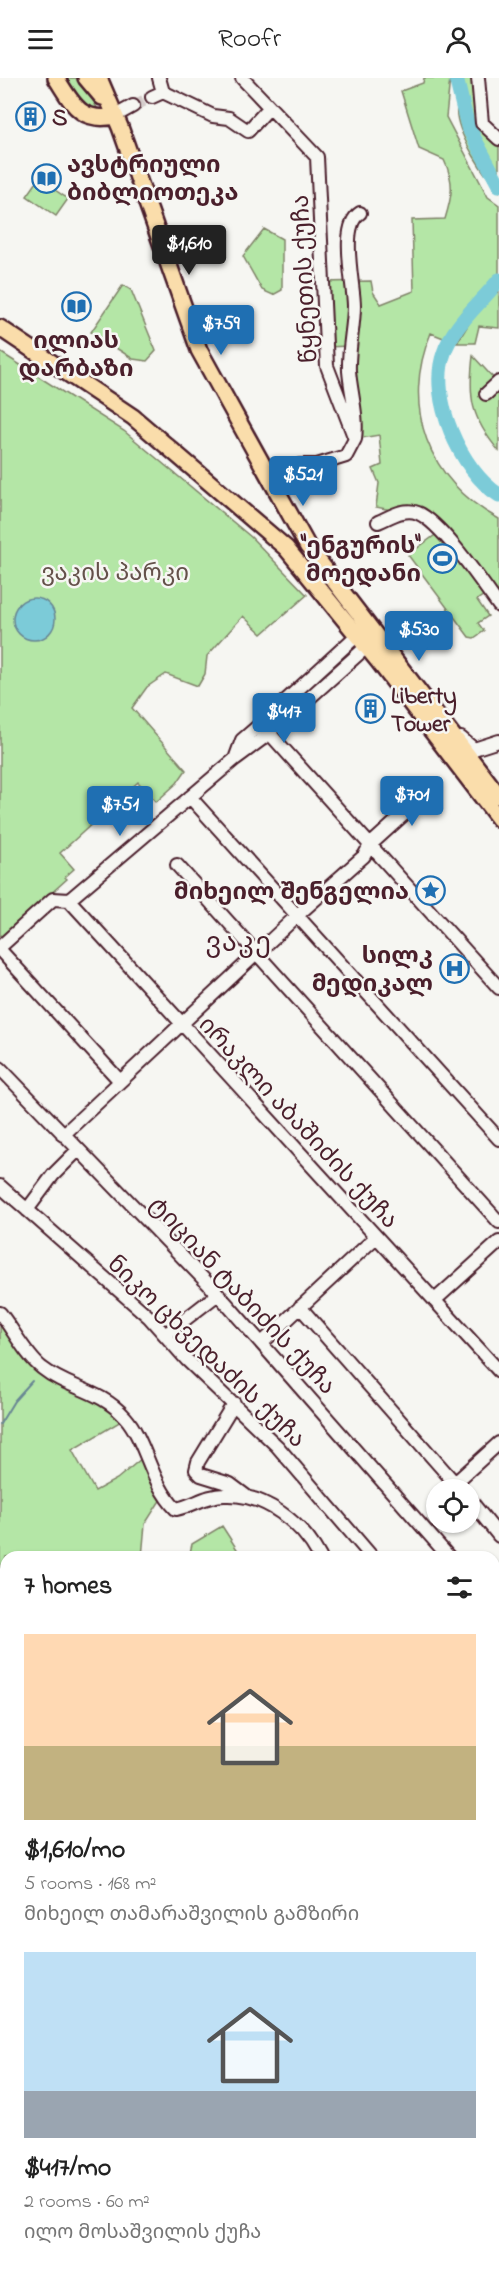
<!DOCTYPE html>
<meta charset="utf-8">
<style>
body{margin:0;font-family:"Indie Flower","Noto Sans Georgian",sans-serif;background:#f2f2f2;color:#222;height:100vh;display:flex;flex-direction:column;font-size:22px;white-space:nowrap}
*{box-sizing:border-box;margin:0}
p{font-size:20px;color:#767676}
.icon{flex:none;width:33px;height:33px;fill:none;stroke:currentColor;stroke-width:2;stroke-linecap:round;stroke-linejoin:round}
.map{position:relative;flex:1;overflow:hidden}
.panel{position:absolute;left:0px;top:1473px;width:500px;height:722px;display:flex;flex-direction:column;background:#fff;border-radius:18px 18px 0 0;box-shadow:0 2px 4px #0004}
.panel>*{flex:none}
.tools{position:absolute;left:426px;top:1401px;display:grid;gap:12px}
.tools a{display:grid;place-items:center;width:54px;height:54px;border-radius:50%;background:#fff;box-shadow:0 2px 4px #0004;font-size:30px}
.price{position:absolute;translate:-50% -51px;padding:0 14px;border-radius:6px;background:#1f6fb2;color:#fff;font-size:20px;line-height:39px;filter:drop-shadow(0 2px 3px #0008)}
.price::after{content:'';position:absolute;left:50%;top:36px;width:18px;height:14px;margin-left:-9px;background:inherit;clip-path:polygon(0 0,100% 0,50% 100%)}
.price.on{background:#222;color:#fff}
ul{padding:0;list-style:none}
li{display:grid;align-content:center;gap:12px;height:318px;padding:0 24px}
li span{display:grid;place-items:center;height:186px;border-radius:0px;color:#555}
li>.icon{margin-inline-start:auto}
span .icon{width:108px;height:108px;fill:#fffc;stroke-width:1}
li b{font-size:26px}
h2{display:flex;justify-content:space-between;align-items:center;height:72px;padding:0 24px;font-size:26px}
header{display:flex;justify-content:space-between;align-items:center;height:78px;padding:0 24px;background:#fff;font-size:27px;font-weight:600}
.map>svg:first-child{display:block}
.green{fill:#b4e6a6;stroke:#7f8268;stroke-width:1.5}
.water{fill:#7ccbd8;stroke:#688693;stroke-width:1.5}
.lines{fill:none;stroke-linecap:round;stroke-linejoin:round}
.stream{stroke:#688693;stroke-width:2}
.river{stroke:#7ccbd8;stroke-width:15}
.minor-tunnel{stroke:#d4cbca;stroke-width:12;stroke-dasharray:12 6;stroke-linecap:butt}
.minor-casing{stroke:#4a1f2b;stroke-width:16}
.major-casing{stroke:#4a1f2b;stroke-width:20}
.minor{stroke:#f6f6f2;stroke-width:12}
.major{stroke:#faddab;stroke-width:15}
.labels{text-anchor:middle;stroke-width:5;stroke-linejoin:round;paint-order:stroke}
.poi-label{font-size:24px;font-weight:bold;fill:#4a1f2b;stroke:#f6f6f2;text-anchor:start}
.street-label{font-size:24px;fill:#4a1f2b;stroke:#f6f6f2}
.park-label{font-size:24px;fill:#64514a;stroke:#f6f6f2}
.quarter-label{font-size:27px;letter-spacing:1.5px;fill:#4a1f2b;stroke:#f6f6f2}
</style>
<header><svg class="icon" aria-label="menu" viewBox="0 0 24 24"><path d="M4 6h16M4 12h16M4 18h16"/></svg>Roofr<svg class="icon" aria-label="person" viewBox="0 0 24 24"><circle cx="12" cy="8" r="4"/><path d="M4 21q1-7 8-7t8 7"/></svg></header>
<div class="map">
<svg width="499" height="2194" viewBox="0 0 499 2194">
<rect width="100%" height="100%" fill="#f6f6f2"/>
<filter id="ink" filterUnits="userSpaceOnUse"><feTurbulence type="fractalNoise" baseFrequency=".0167" numOctaves="2"/><feDisplacementMap in="SourceGraphic" scale="12" xChannelSelector="R" yChannelSelector="G"/><feConvolveMatrix kernelMatrix="1 2 1 2 8 2 1 2 1" color-interpolation-filters="sRGB"/></filter>
<g filter="url(#ink)">
<path class="green" d="M65 0H80L100 35 83 28Z
M424 0H450L446 39 488 119 499 127V195L461 235 446 261 431 255C400 328 428 404 499 441V523L442 450 401 434 376 429 379 405 373 391 382 387 379 357 355 361 350 268 326 269 323 204 371 203 373 214 381 226 414 213 412 142 445 141C452 118 455 105 444 82L419 71 401 13 423 5Z
M460 0H478L482 45 499 61V113C484 97 460 60 457 38 455 25 461 13 460 0Z
M39 101 68 121 56 138 27 118Z
M264 151 282 161V212L273 217 262 212 243 178Z
M123 207 131 212 156 273 147 283 133 281 91 254Z
M499 209V250L479 248 475 265H457L476 234Z
M0 274 124 353 251 459 307 517 262 556 243 538 207 578 205 596 198 608 166 596 147 609 132 630 186 692 177 705 156 724 138 704 60 775 74 791 65 799 67 801 0 861Z
M473 278 499 306V373C471 340 468 320 473 278Z
M438 455 484 517 477 522 488 538 478 545 484 553 474 560 469 559 408 477Z
M0 1243 33 1290 60 1308 88 1316 123 1342 72 1372 95 1413 117 1401 141 1381 161 1421 145 1446 142 1479H6V2188H494V2056L499 2057V2194H0Z
M222 1448 242 1479H189L192 1466Z"/>
<path class="water" d="M13 541a21 21 0 1 1 42 0a21 21 0 1 1-42 0Z"/>
<g class="lines">
<path class="stream" d="M0 1346 14 1323 32 1303"/>
<path class="river" d="M456 0 468 49 499 107
M499 202C481 225 453 247 444 275 428 319 460 392 499 417"/>
<path class="minor-tunnel" d="M133 28 152 19"/>
<defs>
<path id="minor" d="M159 0 163 14
M242 0 317 79 327 288 355 361 346 378 317 387H300L271 405
M478 0 482 45 499 61
M152 19 163 14 213 38 229 40 248 53 269 30
M115 38 133 28
M486 316 499 304
M355 361C358 338 351 316 349 293 348 271 354 249 354 228 354 206 339 148 360 135
M378 444C390 439 405 429 418 435 442 445 483 506 499 528
M270 637 353 561 356 554
M278 648 373 563
M257 649 263 657H272
M271 657 499 910
M461 660 474 671 499 663
M235 681 242 662 257 649
M190 719 499 1061
M177 787 499 1144
M69 822 499 1293
M0 869 53 821 69 822 235 681 266 658
M0 872 120 1003
M0 990 218 1216 449 1479
M63 1057 301 834 364 778 370 767 434 709
M0 1108 149 1239 187 1282 277 1368 372 1479
M27 1132 53 1097 78 1072
M435 1222 499 1164
M300 1229 461 1412
M0 1235C12 1250 27 1279 42 1290 68 1311 100 1311 125 1339 146 1362 150 1405 176 1431 193 1428 206 1417 224 1417 265 1415 302 1445 320 1479
M165 1257 218 1216
M262 1265 376 1159
M234 1325 198 1384 196 1392 201 1397 230 1406 246 1418
M455 1405 499 1365
M470 1422 499 1458
M494 1533 499 1540
M494 1833 499 1835
M494 1955H499"/>
<path id="major" d="M56 0C73 26 80 45 115 38
M86 0 102 19
M99 0 120 49 199 272 308 469 499 718
M0 250 133 339 286 470 379 584 499 741"/>
</defs>
<use href="#minor" class="minor-casing"/>
<use href="#major" class="major-casing"/>
<use href="#minor" class="minor"/>
<use href="#major" class="major"/>
</g>
</g>
<defs>
<symbol id="building-ring" viewBox="-11 -11 22 22"><circle r="9.5" fill="#f6f6f2" stroke="#1f6fb2" stroke-width="1.5"/><path d="M-4-6H4V6H1V3H-1V6H-4ZM-2.5-4.3h1.7v1.8h-1.7ZM.8-4.3h1.7v1.8H.8ZM-2.5-1h1.7V.8h-1.7ZM.8-1h1.7V.8H.8Z" fill="#1f6fb2"/></symbol>
<symbol id="library-ring" viewBox="-11 -11 22 22"><circle r="9.5" fill="#f6f6f2" stroke="#1f6fb2" stroke-width="1.5"/><path d="M-6-4Q-3-5.5-.7-3.5V5Q-3 3-6 4ZM6-4Q3-5.5 .7-3.5V5Q3 3 6 4Z" fill="#1f6fb2"/></symbol>
<symbol id="stadium-ring" viewBox="-11 -11 22 22"><circle r="9.5" fill="#f6f6f2" stroke="#1f6fb2" stroke-width="1.5"/><path d="M0-5a6.5 5 0 1 0 0 10a6.5 5 0 1 0 0-10ZM-3.5-1.8h7v3.6h-7Z" fill="#1f6fb2"/></symbol>
<symbol id="sight-ring" viewBox="-11 -11 22 22"><circle r="9.5" fill="#f6f6f2" stroke="#1f6fb2" stroke-width="1.5"/><path d="M0-6L1.8-2.2L6-1.7L2.9 1.2L3.7 5.4L0 3.3L-3.7 5.4L-2.9 1.2L-6-1.7L-1.8-2.2Z" fill="#1f6fb2"/></symbol>
<symbol id="hospital-ring" viewBox="-11 -11 22 22"><circle r="9.5" fill="#f6f6f2" stroke="#1f6fb2" stroke-width="1.5"/><path d="M-5-5h3v3.5h4V-5h3V5h-3V1.5h-4V5h-3Z" fill="#1f6fb2"/></symbol>
</defs>
<g fill-rule="evenodd">
<use href="#building-ring" x="14" y="22" width="33" height="33"/>
<use href="#library-ring" x="30" y="84" width="33" height="33"/>
<use href="#library-ring" x="60" y="212" width="33" height="33"/>
<use href="#stadium-ring" x="426" y="464" width="33" height="33"/>
<use href="#building-ring" x="354" y="614" width="33" height="33"/>
<use href="#sight-ring" x="414" y="796" width="33" height="33"/>
<use href="#hospital-ring" x="438" y="874" width="33" height="33"/>
</g>
<g class="labels">
<g class="poi-label">
<text x="52" y="47">S</text>
<text x="67" y="94">ავსტრიული<tspan x="67" dy="28">ბიბლიოთეკა</tspan></text>
<text x="76" y="270" text-anchor="middle">ილიას<tspan x="76" dy="28">დარბაზი</tspan></text>
<text x="421" y="475" text-anchor="end">"ენგურის"<tspan x="421" dy="28">მოედანი</tspan></text>
<text x="391" y="625">Liberty<tspan x="391" dy="28">Tower</tspan></text>
<text x="409" y="821" text-anchor="end">მიხეილ შენგელია</text>
<text x="433" y="885" text-anchor="end">სილკ<tspan x="433" dy="28">მედიკალ</tspan></text>
</g>
<g class="street-label">
<text transform="translate(304 201) rotate(-93)" y="8">წყნეთის ქუჩა</text>
<text transform="translate(299 1044) rotate(47)" y="8">ირაკლი აბაშიძის ქუჩა</text>
<text transform="translate(243 1217) rotate(47)" y="8">ტიციან ტაბიძის ქუჩა</text>
<text transform="translate(207 1273) rotate(44)" y="8">ნიკო ცხვედაძის ქუჩა</text>
</g>
<g class="park-label">
<text x="115" y="502">ვაკის პარკი</text>
</g>
<g class="quarter-label">
<text x="239" y="873">ვაკე</text>
</g>
</g>
</svg>
<div class="tools">
<a><svg class="icon" aria-label="locate" viewBox="0 0 24 24"><circle cx="12" cy="12" r="6"/><path d="M12 2v4M12 18v4M2 12h4M18 12h4"/></svg></a>
</div>
<b class="price on" style="left:189px;top:198px">$1,610</b>
<b class="price" style="left:221px;top:278px">$759</b>
<b class="price" style="left:303px;top:429px">$521</b>
<b class="price" style="left:419px;top:584px">$530</b>
<b class="price" style="left:284px;top:666px">$417</b>
<b class="price" style="left:412px;top:749px">$701</b>
<b class="price" style="left:120px;top:759px">$751</b>
<section class="panel">
<h2>7 homes<svg class="icon" aria-label="filters" viewBox="0 0 24 24"><path d="M4 7h16M4 17h16"/><circle cx="9" cy="7" r="2"/><circle cx="15" cy="17" r="2"/></svg></h2>
<ul>
<li><span style="background:linear-gradient(#ffd9b3 60%,#c2b280 0)"><svg class="icon" aria-label="home" viewBox="0 0 24 24"><path d="M3 11l9-7 9 7M6 9v11h12V9"/></svg></span><div><b>$1,610/mo</b><p>5 rooms · 168 m²</p><p>მიხეილ თამარაშვილის გამზირი</p></div></li>
<li><span style="background:linear-gradient(#bfe0f5 75%,#9aa5b1 0)"><svg class="icon" aria-label="home" viewBox="0 0 24 24"><path d="M3 11l9-7 9 7M6 9v11h12V9"/></svg></span><div><b>$417/mo</b><p>2 rooms · 60 m²</p><p>ილო მოსაშვილის ქუჩა</p></div></li>
</ul>
</section>
</div>
